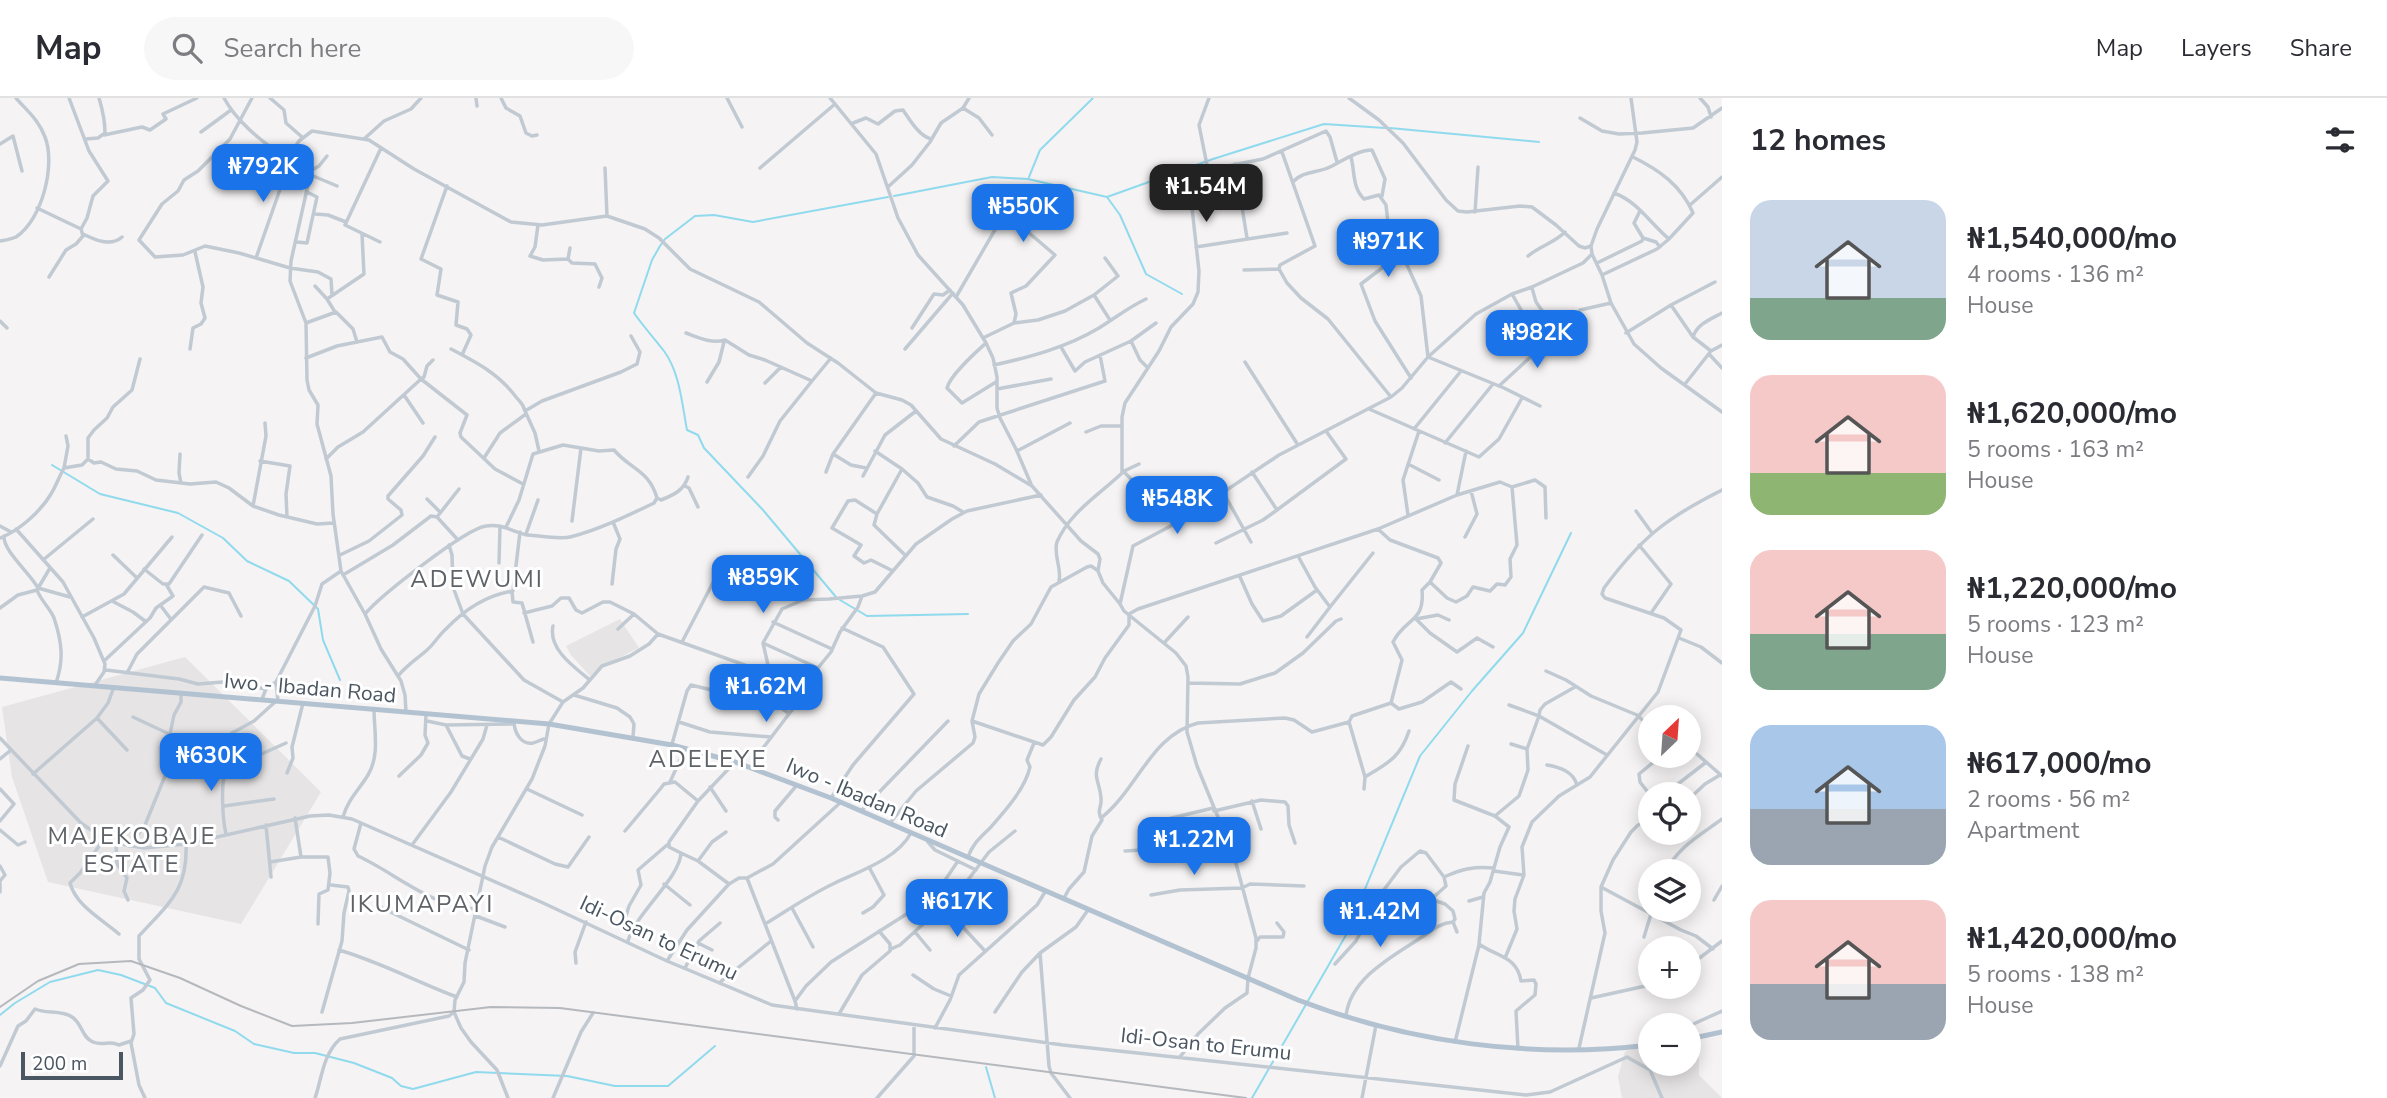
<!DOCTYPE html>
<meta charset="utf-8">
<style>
body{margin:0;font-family:"Nunito Sans",sans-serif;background:#f7f7f7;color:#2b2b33;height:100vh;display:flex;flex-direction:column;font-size:26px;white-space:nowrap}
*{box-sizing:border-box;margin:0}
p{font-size:23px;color:#7c7c81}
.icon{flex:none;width:38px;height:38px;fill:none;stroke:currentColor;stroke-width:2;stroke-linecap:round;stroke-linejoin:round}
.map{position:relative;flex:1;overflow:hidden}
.panel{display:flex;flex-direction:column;background:#fff;width:665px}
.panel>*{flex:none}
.needle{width:46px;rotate:25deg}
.tools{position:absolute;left:1638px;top:607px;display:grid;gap:14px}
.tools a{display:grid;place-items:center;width:63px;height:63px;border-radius:50%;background:#fff;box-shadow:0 4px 18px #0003;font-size:35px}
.scale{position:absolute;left:21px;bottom:18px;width:102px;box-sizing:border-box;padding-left:7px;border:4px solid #4a5661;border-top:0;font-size:19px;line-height:24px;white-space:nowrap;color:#4a5661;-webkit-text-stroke:5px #fff;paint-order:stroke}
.price{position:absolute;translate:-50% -60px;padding:0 16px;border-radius:14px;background:#1a73e8;color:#fff;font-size:23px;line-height:46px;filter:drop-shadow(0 2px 4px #0008)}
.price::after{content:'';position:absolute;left:50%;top:42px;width:21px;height:16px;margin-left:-10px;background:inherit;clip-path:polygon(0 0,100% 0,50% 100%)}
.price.selected{background:#222;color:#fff}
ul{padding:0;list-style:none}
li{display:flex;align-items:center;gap:21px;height:175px;padding:0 28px}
li span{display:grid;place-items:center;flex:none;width:196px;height:140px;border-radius:21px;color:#555}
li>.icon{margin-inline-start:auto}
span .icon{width:84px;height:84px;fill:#fffc;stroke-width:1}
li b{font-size:30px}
h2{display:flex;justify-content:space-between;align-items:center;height:84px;padding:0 28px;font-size:30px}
header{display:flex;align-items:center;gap:42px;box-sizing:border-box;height:98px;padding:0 35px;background:#fff;border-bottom:2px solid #e1e1e2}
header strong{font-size:33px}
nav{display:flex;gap:38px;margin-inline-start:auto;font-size:24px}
.search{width:490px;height:63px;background:#f7f7f7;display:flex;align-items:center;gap:18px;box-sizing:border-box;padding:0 24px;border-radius:38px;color:#7c7c81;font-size:26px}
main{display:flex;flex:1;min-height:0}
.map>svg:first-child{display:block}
.education{fill:#e6e4e5}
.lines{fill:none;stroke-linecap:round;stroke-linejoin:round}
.stream{stroke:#90daee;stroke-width:2}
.minor{stroke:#c1cad2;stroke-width:3.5}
.major{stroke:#b3c2d1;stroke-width:5}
.rail{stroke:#b5b8bd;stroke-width:2}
.labels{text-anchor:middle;stroke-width:6;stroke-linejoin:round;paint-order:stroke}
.street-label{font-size:21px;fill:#4a5661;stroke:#fff}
.quarter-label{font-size:24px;letter-spacing:2px;fill:#5f6368;stroke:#fff}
</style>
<header>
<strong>Map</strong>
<div class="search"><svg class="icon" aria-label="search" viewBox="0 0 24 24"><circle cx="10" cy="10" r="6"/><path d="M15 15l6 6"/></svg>Search here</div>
<nav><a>Map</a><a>Layers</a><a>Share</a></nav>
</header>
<main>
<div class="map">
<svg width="1722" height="1000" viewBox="0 0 1722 1000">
<rect width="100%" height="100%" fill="#f5f3f3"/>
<path class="education" d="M620 521 639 550 602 568 590 578 571 557 566 548Z
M185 559 321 694 241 826 48 784 12 679 2 609Z
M1699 940V977L1722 1000H1622L1618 979 1625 953 1650 947V966H1689V942Z"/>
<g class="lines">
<path class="stream" d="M1390 30 1539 44
M1029 79 1040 52 1093 0
M894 98 992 79 1028 81 1107 99 1213 61 1324 26 1385 30
M1107 99 1120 117 1146 176 1182 196
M52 367 100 396 178 415 223 440 247 463 289 483 318 511 323 542 340 582
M836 499 763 412 704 350 698 337 687 332C682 306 680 275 664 253 654 240 643 228 634 215L652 162 660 148 665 141 695 118 714 117 753 124 888 99
M840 502 867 518 968 516
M0 917 15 905 50 884 98 872 121 877 155 890 166 905 235 933 254 946 294 955H315L354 965 392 980 401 988 413 991 476 974 567 978 615 988H668L715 948
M986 969 995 1000
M1252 1000 1346 837 1420 658 1472 593 1523 535 1571 435"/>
<path class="minor" d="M224 0C235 21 260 43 280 55 290 61 302 63 312 69L291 163 290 183 306 225 307 282 309 292 318 307 317 326 331 378 333 416 341 473 365 516 381 551 401 583 405 597 406 614
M252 0 230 41 198 73 184 82 178 93 162 106 139 142 155 159 183 157 205 148 239 155 290 170 318 174 331 181 332 197
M270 0 284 12 286 25 302 39
M476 0 477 8
M501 0 506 10 520 18 526 35 532 38 537 37
M727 0 742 29
M830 0 876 56 898 120 918 157 963 207 986 245 993 260 997 279V310L1000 320 1016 351 1031 386
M1349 0 1379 22 1403 45 1446 102 1458 113 1467 114 1520 108 1532 109 1556 127 1579 148 1585 150 1591 148
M1631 0 1637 44 1635 52 1597 131 1591 148 1592 156 1602 177 1611 205 1634 246 1661 270 1722 314
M1700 0 1708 9 1711 19
M963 10 979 20 992 37
M1580 20 1602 33 1619 36 1642 35 1693 30 1722 10
M853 25 866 20 878 26 895 13 903 12C910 22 919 38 931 41
M201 34 231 12
M104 37 142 29 150 32 166 21 163 16 197 0
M86 41 98 40 105 35C105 25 102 10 99 0
M364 41 384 23 411 11 421 0
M0 46 13 38 22 73
M1282 54 1315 148 1280 167 1279 171 1287 185 1301 200 1328 221 1391 299
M288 59 299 43 312 33 369 42 414 71 511 124 542 127 607 118 645 131 659 140 690 171 759 204 807 245 838 265 876 295 902 302 911 307 941 341 995 366 1032 388 1081 443 1098 456 1100 461 1098 473 1103 485 1120 506
M1351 59C1355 74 1352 89 1364 101L1379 97 1386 107 1388 125 1397 137 1403 158 1421 198 1428 259 1504 290 1540 308
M1235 66 1247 140
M605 70 607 118
M760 70 835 6
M312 72 319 68 327 58
M1208 72 1263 61 1326 33 1330 39 1337 64
M311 77 337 88
M1293 84C1302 73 1318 75 1330 69 1342 63 1358 52 1372 52L1385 81 1382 98
M447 88 421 161 441 171 437 197 458 204 456 227 467 231 471 237 462 257
M889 88 912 67 930 44 941 25 963 10 969 0
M1614 95C1637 103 1651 126 1669 141
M1198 102 1241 101
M1690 107 1722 79
M37 110 81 131 87 120 93 98 108 83 89 53 69 0
M1475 114 1478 69
M315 116 328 117 346 124
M1008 117 1035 94
M538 127 535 149 530 158 543 162 568 161 570 150
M83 136C95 142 111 149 122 139
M1643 140 1656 144 1660 149
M0 143C5 142 12 141 16 139 42 122 56 67 45 39 38 21 28 14 16 0
M297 144 307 145 317 99 307 94
M380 144 345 127 381 50
M1196 149 1287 135
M1403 158 1386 167 1361 186 1375 223 1411 280
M1528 158C1540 148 1554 145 1565 134
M256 160 291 60
M568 161 572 165 595 166 602 180 599 189
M1597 165 1642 143 1643 140 1634 125 1640 113
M1244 172 1279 171
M1602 177 1657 151 1669 141 1693 115C1681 87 1659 72 1633 59
M49 179 66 152 76 146 83 138 81 131
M315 188 327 201 364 176 362 136
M1532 190 1536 204 1543 214
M1094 197 1110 222
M956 199 1003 118 1008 117 1055 157 1026 188 1011 195 1016 216 1014 225
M327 201 335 214
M1671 207 1693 239
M1580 212 1611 205
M0 223 7 230
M306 225 336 214 353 231 357 244 382 239 390 254 403 261 421 281 363 334 338 349 326 361
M912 230 934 196 943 197 950 192
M686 235C699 240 712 246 725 242L749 257 765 262 812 283 831 260
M1626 235 1671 207 1715 184
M983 240 1014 225 1038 222 1065 213 1094 197 1118 178 1105 160
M1131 243 1140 262 1147 269
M986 245C975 255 950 277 947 290L962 305 996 284
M1061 249 1075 273 1085 264 1131 243 1156 225
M190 251 193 230 201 226 205 220 201 205 203 189 195 154
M451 251C476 264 499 276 516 299 520 304 523 305 525 313
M905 251 953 195
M1711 253 1722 247
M1709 256 1722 270
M306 260 337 248 357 244
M433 262 427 268 424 279 421 281 467 317 460 335 461 339 495 371 523 386
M1245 264 1298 347
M994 267C1031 259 1067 249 1099 230 1115 220 1129 209 1146 201
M707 284 719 264 724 244
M765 285 781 269
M1685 286 1711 253 1693 239C1697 226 1711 221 1722 215
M1499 288 1538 252 1537 240 1512 196
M997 291 1051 281
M404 297 423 325
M1369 311 1479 359 1499 341 1522 300
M1414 331 1461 273
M1086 334 1101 328H1121
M1445 345 1493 286
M954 348 979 324 1105 283 1100 257
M539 353 535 335 525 313 542 303 621 274 637 266 640 254 631 238
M875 353 902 371 877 416
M1017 353 1070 325
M180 356 179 375 181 385
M833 356 851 367 866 370
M484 360 500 335 526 316
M88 361V340L94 332 107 320 113 309 132 292 140 261
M260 363 290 368 286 396 287 419
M1408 366 1439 382
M64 370 68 348 66 338
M902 371 918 385 927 399 953 408 963 414
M826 374 833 356 876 295
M1122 374 1139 366
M1124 374 1138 388
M863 378 885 337 916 313
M748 379 763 358 780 323 812 283
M685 388 689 390 698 409
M1223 394 1251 444
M1457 397 1466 353
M427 401 440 414
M253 408 266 338 265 325
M1277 412 1346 361 1326 333
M1636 413 1652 435
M1408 417 1403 382 1419 333
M437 419 459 391
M572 423 581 350
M0 428 11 434
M506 429 519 402 533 356 563 347 599 353 614 352C631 372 649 372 657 400
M16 431 63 484 94 540 105 566 104 574 95 587
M526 436 538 402
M4 438C3 453 30 475 38 490L70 499
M1465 439 1477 416 1471 393
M0 440C19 433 41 413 51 396 56 388 59 379 64 370L82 367 88 361 94 365 101 364 116 371 137 373 156 382 190 386 216 384 229 390 253 408 279 417 317 426 334 425
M1216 445 1263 422 1277 412 1252 374
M449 447 452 457 453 489 463 516 524 582 563 604
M1639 447 1671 486 1651 515
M113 457 137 480
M340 457 369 443 402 417 401 412 388 401V398L423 358 435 339
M1298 458 1315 489 1330 509 1307 539
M43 462 93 421
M499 465 500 428
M50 470 37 492C41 503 50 510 54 520 62 544 64 562 56 585
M144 471 163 486H169L202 437
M893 473 871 462 864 465 854 458 861 447 832 430 848 403 855 402 877 416 874 427 905 457
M343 477 393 447 431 418 437 419 458 442
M1240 479 1252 506 1263 523 1281 518 1317 492
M1059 483C1062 471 1053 456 1057 444 1070 414 1099 397 1122 375V319L1125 305 1159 253 1171 229 1193 206 1198 194 1199 173 1192 110 1196 102 1208 90V72L1199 27 1209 0
M1430 484 1447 500 1456 504 1467 498 1473 489 1490 493 1497 486 1505 487 1511 479 1510 461 1517 447 1512 389
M612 486 616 451 620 441 613 424
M512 494 513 504 522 505 533 544
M112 503 133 514 145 523
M161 508 170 520
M1330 509 1373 455
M0 510 18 497 37 492
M524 515 552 508 561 500H569L576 512 582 515 603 504H610L634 516 658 536 770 576
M365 516C380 498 465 431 486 428 501 425 513 434 527 437 536 438 562 441 570 439 598 432 627 418 654 405L657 400 661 402C674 397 684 392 688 379
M82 519 124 496 172 439
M1449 522 1438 517 1416 521 1430 535 1457 554 1477 540 1493 549
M773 524 832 551
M553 528C548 551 574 569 590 582
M618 531 634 516
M1679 540 1701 549 1722 565
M682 544 718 475 722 474 738 485
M763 545 818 570
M1164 545 1188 519
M104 563 150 520 156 510 173 498 166 486
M106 572 179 581 198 586 223 584 266 591
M1546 573 1566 582 1591 598 1637 617 1650 629
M127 575 137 556 204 489 229 495 241 518
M398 578C407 567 417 561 427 552 434 546 439 537 446 531 465 511 487 497 513 493L520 434
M1188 585 1240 586 1275 575 1303 555 1336 523 1341 521
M1575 589 1545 606 1540 612 1539 618 1607 657
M806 593C798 581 783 577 770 576L763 545 782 511 803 502 829 501 862 498 875 494 916 446 952 421 967 413 1041 397
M574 597 617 610 630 619 634 626 633 639
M262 601 266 591 276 584
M770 601 788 615
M278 603 276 584 315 508 322 486 341 473
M1391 605 1399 611 1422 604 1451 584 1461 591
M133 619 199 650
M97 620 127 652
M427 623 446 627 514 626
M972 623 1043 647 1051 639 1074 602 1095 579 1105 560 1129 527V516L1138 511 1378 431 1457 397 1500 384 1512 389 1535 382 1545 389 1546 420
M679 624 710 634 771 639
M1349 624 1352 618 1391 605 1402 562 1393 544C1405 520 1425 525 1422 492L1430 484 1441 465 1438 460 1390 442 1378 431
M514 625C515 635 521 647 533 645 537 644 540 642 544 641
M446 627 462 658 470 661
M170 636 174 617 181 604V596
M0 640 81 725 104 741 116 745 144 750 186 746 310 718 329 717 352 721 541 804 667 863 772 907 1063 947 1526 997 1550 994 1627 959 1650 972
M221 646C224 656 235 655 238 663 235 668 229 669 226 674 220 684 223 724 226 736
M672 646 687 593 691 587 728 596 753 606
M1511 646 1527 651
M1468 648 1455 686 1454 702 1495 718 1509 729 1500 749 1490 784 1484 795 1479 846C1497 859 1517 858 1521 883L1534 882 1536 886 1535 897 1516 913 1518 951
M1689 649 1722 678
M0 661 11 652
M239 666 286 645
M1547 667C1559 669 1573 673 1577 687
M755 671 763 650 805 595 813 576 831 554 840 534 858 509 862 498
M287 675 293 660 292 649 303 605
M33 676 97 620 108 605 114 589
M399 678 421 657 428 645 425 637 426 616
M1365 679C1388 665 1400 660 1409 633
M670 684 685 651
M710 689 726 713
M0 691 14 706 0 723
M527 691 582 717
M1665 696 1705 665
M1650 697 1640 684 1639 676 1661 658
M831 700 853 667 914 596 883 549 842 530
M1689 701 1705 686 1720 677
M1252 703 1261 731
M224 708 274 701
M861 713 948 623
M1214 713 1261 702 1285 704 1288 708 1289 727 1295 745
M1495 718 1519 698 1528 672 1527 651 1539 618 1509 607
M343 719C348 701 359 692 368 677 380 657 374 633 374 611
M295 720 301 759
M1101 720C1137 692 1151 637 1198 625L1285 620 1294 622 1312 634 1349 624 1365 679 1364 691
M778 722 775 719V713L797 687
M361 725 354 751 358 758C397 776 431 809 476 811
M890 725 916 693 973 645 975 639 972 623 979 596 998 565 1013 543 1031 526 1051 489 1087 469 1091 468 1097 472
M1147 726 1213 710
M266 727 271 779
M0 732 18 747 25 744
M625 733 661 690 664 686 675 684 698 703
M498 739 555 766 568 769 589 739
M104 741 80 775 70 785C76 808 102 821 119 836
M928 744 935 752 976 772
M116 745 117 766 127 780 124 793 128 802
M412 747 451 694 483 641 487 627
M129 748 145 727 165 678 178 672 195 653 221 646 232 635 254 623 275 604
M1125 753 1193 749 1228 743
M681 755 698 763 729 786
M968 759C973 745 981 739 991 729 1005 713 1025 691 1030 669L1027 662 1034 645
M698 763 712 744 726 734
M270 764 301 759H328L330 775 328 792 319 796 318 826
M0 768 5 777 0 783
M1494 773 1523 777
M1666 774C1676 750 1702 736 1722 721
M747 780 795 903
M0 785V794
M664 786 690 807
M1601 789 1681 832 1696 838 1713 851
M1151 797 1180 792 1242 790 1250 786 1304 788
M1064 800 1069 791 1084 774 1092 738 1102 722C1096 712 1102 710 1101 700 1100 683 1091 679 1101 661
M1431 801 1445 806 1453 813 1455 821 1453 824 1457 834
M1714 802 1722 788
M1469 803 1483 799
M376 807 469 852
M792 810 813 849
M946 811 985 853
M1417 814 1446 788 1444 779
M863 815 873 809 884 797 869 769
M476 818 505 829
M1368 820 1394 835
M765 826C788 812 811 796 835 785 860 773 897 761 911 735
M623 828 629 808 641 787 638 772 667 747
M915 834 930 852
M1644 839 1651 816
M628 843C635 816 680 780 681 755L669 749V744L698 703 735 664
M1257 843 1260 839H1283L1284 834 1277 825
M698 845 712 852
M891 851 900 847 931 819 946 811 989 754 1015 733
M339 852C380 864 417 884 457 899
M1505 860 1517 831 1514 813 1515 801 1524 777 1522 749 1532 724 1559 698 1590 679 1658 594 1681 532 1664 520 1605 500 1602 496 1604 490C1641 440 1666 420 1722 392
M667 863 687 832 729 786 739 780H747L773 766 841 704
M576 865 575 854 586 824
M1335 866 1356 843 1380 797 1401 769 1420 753 1426 755 1444 779C1462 771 1474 768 1494 770
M1689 868 1722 843
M685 870 699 843 720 825
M913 877 934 891 951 898
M719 885 771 843
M1591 900 1650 887
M797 911 795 903 806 888 831 864 916 810 937 794 958 763
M322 914 342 843 344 815 349 793 348 789 331 787
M995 914 1022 874 1040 855
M839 916 862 877 890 853V846L879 833
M1346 918C1350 881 1391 859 1419 841 1430 834 1439 825 1453 824
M1689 928 1722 913
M935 930 950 902 959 877 1037 807 1045 794
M1455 944 1479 847
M1649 947 1650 972 1662 1000
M1579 950 1605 835 1601 813V789L1613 762 1631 734 1638 727 1650 722
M1180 959 1198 936 1225 910 1247 895 1248 880 1256 850V840L1234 758 1197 668 1187 634 1188 579 1186 568 1176 555 1124 513 1120 506 1133 448 1182 422 1279 357 1391 299 1402 290 1428 259 1476 216 1512 196 1532 189 1583 165 1592 156
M0 968 18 928 26 923 35 911C46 916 62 912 72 919 82 925 82 940 93 944 103 948 110 942 119 947L131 943
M145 1000 139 987 131 945 134 936 131 900 143 892 150 882 139 861V838C168 806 188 793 186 746
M315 1000C322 980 323 956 340 941L449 918 454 914
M508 1000 497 972 471 944 461 930 454 914 455 902 464 884 465 865 485 768 492 749 532 681 545 648 549 626 563 604 583 590 602 568 630 558 649 546 658 536
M553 1000 581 934 593 915
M877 1000 914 958V927
M1070 1000 1051 975 1049 968 1040 855 1076 829 1088 812
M1362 1000 1376 927"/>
<path class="major" d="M0 580 549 626 672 647 735 664 831 700 1298 902C1410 945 1532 961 1650 947
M1689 941 1722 934"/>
<path class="rail" d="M0 909 38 883 79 866 131 863 180 880 241 908 292 928 352 925 491 909 560 910 1246 1000"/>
</g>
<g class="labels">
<g class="street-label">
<text transform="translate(310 590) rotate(5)" y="7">Iwo - Ibadan Road</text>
<text transform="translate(867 700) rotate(23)" y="7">Iwo - Ibadan Road</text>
<text transform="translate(659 840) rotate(25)" y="7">Idi-Osan to Erumu</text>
<text transform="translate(1206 946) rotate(6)" y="7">Idi-Osan to Erumu</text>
</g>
<g class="quarter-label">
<text x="477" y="489">ADEWUMI</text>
<text x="708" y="669">ADELEYE</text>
<text x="132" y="746">MAJEKOBAJE<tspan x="132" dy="28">ESTATE</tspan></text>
<text x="422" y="814">IKUMAPAYI</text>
</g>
</g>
</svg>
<div class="tools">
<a><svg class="needle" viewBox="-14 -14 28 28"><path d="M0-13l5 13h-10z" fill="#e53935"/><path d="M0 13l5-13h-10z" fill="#7c7c81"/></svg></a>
<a><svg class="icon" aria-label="locate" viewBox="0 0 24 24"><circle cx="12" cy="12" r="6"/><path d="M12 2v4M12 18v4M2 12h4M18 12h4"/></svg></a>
<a><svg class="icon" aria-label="layers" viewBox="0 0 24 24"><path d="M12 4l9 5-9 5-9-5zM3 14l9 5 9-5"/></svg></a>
<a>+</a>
<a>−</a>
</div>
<div class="scale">200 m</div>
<b class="price" style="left:263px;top:106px">₦792K</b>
<b class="price selected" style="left:1206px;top:126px">₦1.54M</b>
<b class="price" style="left:1023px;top:146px">₦550K</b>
<b class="price" style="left:1388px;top:181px">₦971K</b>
<b class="price" style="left:1537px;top:272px">₦982K</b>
<b class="price" style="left:1177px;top:438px">₦548K</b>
<b class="price" style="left:763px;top:517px">₦859K</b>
<b class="price" style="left:766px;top:626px">₦1.62M</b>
<b class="price" style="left:211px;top:695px">₦630K</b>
<b class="price" style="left:1194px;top:779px">₦1.22M</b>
<b class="price" style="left:957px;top:841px">₦617K</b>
<b class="price" style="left:1380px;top:851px">₦1.42M</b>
</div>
<section class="panel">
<h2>12 homes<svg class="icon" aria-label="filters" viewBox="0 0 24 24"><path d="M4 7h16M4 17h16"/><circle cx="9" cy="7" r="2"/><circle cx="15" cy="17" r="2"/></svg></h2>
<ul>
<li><span style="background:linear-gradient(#c9d6e8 70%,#7fa58c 0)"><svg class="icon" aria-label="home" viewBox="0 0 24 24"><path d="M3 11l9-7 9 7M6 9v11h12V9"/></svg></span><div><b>₦1,540,000/mo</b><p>4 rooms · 136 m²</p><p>House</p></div></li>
<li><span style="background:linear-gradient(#f6c9c9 70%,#8fb573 0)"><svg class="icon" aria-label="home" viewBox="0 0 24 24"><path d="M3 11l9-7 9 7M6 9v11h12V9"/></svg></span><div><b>₦1,620,000/mo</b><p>5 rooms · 163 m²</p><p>House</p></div></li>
<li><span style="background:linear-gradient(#f6c9c9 60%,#7fa58c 0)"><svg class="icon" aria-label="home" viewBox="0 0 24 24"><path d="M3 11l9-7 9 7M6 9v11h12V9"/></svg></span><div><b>₦1,220,000/mo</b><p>5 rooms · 123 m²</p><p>House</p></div></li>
<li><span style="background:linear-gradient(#a9c7e8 60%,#9aa5b1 0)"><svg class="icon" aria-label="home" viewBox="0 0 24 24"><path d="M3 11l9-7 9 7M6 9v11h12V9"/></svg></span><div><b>₦617,000/mo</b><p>2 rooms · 56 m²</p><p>Apartment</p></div></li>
<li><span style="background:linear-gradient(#f6c9c9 60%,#9aa5b1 0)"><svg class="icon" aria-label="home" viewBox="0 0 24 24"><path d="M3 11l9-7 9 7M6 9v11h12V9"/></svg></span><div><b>₦1,420,000/mo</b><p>5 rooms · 138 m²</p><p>House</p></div></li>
</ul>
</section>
</main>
